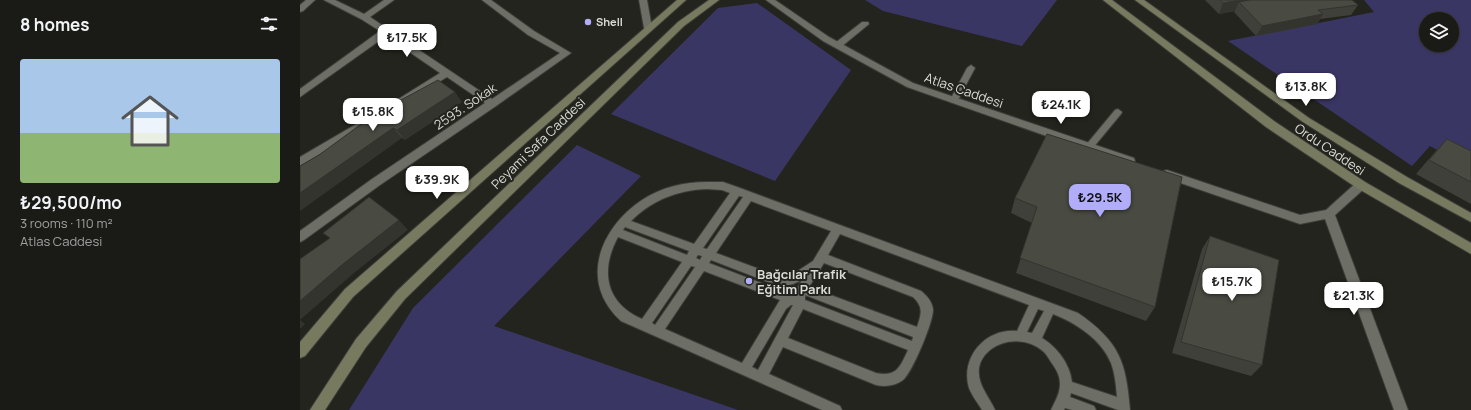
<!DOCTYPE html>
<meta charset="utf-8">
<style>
body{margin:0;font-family:Manrope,sans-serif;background:#272823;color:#f1f3f6;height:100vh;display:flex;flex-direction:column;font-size:15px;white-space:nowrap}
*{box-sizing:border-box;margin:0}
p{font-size:13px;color:#9fa1a1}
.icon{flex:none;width:22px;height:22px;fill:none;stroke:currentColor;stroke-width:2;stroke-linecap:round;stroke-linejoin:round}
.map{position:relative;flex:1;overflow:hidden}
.panel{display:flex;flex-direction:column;background:#1a1b16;width:300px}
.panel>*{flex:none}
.controls{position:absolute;left:1119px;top:12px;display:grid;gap:8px}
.controls a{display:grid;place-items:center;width:40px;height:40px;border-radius:50%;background:#1a1b16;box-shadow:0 1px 3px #0004,0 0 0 1px #383935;font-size:20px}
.price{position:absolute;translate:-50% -34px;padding:0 9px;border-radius:8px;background:#fff;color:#222;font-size:13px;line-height:26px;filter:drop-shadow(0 1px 2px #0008)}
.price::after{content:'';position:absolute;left:50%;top:24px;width:12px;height:9px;margin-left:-6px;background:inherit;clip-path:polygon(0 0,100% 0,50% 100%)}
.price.on{background:#b1adfa;color:#111}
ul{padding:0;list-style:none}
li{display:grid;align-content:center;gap:8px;height:212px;padding:0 20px}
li+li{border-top:1px solid #383935}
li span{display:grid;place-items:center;height:124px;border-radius:4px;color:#555}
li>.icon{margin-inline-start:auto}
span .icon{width:72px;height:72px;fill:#fffc;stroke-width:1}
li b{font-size:17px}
h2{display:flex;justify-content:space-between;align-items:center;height:48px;padding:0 20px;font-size:17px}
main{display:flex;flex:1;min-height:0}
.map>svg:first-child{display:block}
.green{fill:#3a3664;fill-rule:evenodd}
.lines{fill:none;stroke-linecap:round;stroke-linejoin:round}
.service-casing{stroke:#3d3e39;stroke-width:2}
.minor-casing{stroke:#3d3e39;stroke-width:2}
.secondary-casing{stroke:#3d3e39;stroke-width:2}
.service{fill:#6d6e66;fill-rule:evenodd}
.minor{fill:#6d6e66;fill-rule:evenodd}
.secondary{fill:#787a60;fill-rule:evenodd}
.wall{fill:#3f4039}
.shaded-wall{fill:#33342e}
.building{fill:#494a42;stroke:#33342e}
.poi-dot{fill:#b1adfa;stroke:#23241d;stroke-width:1.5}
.labels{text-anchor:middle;stroke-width:4;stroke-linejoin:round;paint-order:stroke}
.far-poi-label{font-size:11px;font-weight:bold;fill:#dadbd6;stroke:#23241d;text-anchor:start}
.street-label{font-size:13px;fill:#dadbd6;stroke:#23241d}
.poi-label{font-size:13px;font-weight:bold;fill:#dadbd6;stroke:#23241d;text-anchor:start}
</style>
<main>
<section class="panel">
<h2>8 homes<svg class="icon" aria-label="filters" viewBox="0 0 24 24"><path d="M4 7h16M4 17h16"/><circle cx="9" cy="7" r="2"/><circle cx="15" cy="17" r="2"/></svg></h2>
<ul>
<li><span style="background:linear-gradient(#a9c7e8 60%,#8fb573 0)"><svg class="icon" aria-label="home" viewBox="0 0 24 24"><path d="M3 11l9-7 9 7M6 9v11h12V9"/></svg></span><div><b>₺29,500/mo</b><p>3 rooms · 110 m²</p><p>Atlas Caddesi</p></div></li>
</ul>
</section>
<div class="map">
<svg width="1171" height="410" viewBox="0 0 1171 410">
<rect width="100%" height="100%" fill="#23241d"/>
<path class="green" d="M565 0H757L722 46 583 11Z
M1064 0H1171V168L1130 146 1112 166 928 41 1074 12ZM1126 19H1152V45H1126Z
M457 3 551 70 475 181 311 114 418 8Z
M277 145 341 176 194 326 438 410H49L113 308Z"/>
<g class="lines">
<defs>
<path id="service" d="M339 0H347L352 28 351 30H348L344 28Z
M562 22H568L569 24 541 47H535V43Z
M671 65 675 68 658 100 654 103 651 102 650 100 667 68Z
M818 109 822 112 821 114 792 149H786L784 147 786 145 815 110Z
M407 182H423L440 188 778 313C820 342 826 362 830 410H818L771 393 770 397 794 406 796 410H772L765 408 764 410H751C755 401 760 394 760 384 760 375 756 369 751 362 749 359 747 355 744 352 729 338 705 338 690 350 685 354 680 361 679 368 677 385 689 396 695 410H682C678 403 672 396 669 388 660 358 685 328 717 331L729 305 540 234 528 255 621 291C626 295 632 301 633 309 634 321 612 373 603 380 595 386 585 387 576 385L483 347 469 374 540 406 542 410H522L321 321C278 282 300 228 342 200 362 187 384 182 407 182ZM407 189 422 190 430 193 394 244 331 221C352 200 378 190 407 189ZM439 196 443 197 407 249 403 248ZM451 201 531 231 513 261 490 276 481 277 416 253ZM325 227 389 251 387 255 323 230ZM318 237 382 262 342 319C305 303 300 270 318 237ZM398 255 402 256 400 260 396 258ZM411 260 481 287 493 284 502 280 494 293 490 294 409 263ZM524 263 613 297C624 307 621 315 617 327L509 287ZM391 266 395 267 355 325 352 323ZM404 271 480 300 442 363 365 329ZM505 295 613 337 612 341 505 300ZM491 305H493L458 370 452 367 486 309ZM503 309 608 350C600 367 597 377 576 373L488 338ZM738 309 744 311 732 333 727 332ZM753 314C776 323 801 339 811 363 815 374 816 385 817 397L772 382C770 364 757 347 742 338Z"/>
<path id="minor" d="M6 0H15L3 11 0 12V5Z
M24 0H35L64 14 84 0H94L70 17 192 99 260 53 228 35 182 0H191L234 31 271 53 196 106 80 185 4 240 0 242V231L72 179 185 103 147 77 98 107H92L90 105 92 103 140 73 86 36 0 97V89L80 31 61 19Z
M466 0H475L529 37 613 83 834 158 835 161 834 164H826L607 87 523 41Z
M70 116 75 120 73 122 0 166V157Z
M867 170 1000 215 1026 210 1057 182 1061 181 1065 182 1066 185 1065 188 1035 215 1108 410H1094L1025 219 1000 224 863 177 862 174 863 171Z"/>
<path id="secondary" d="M377 0H386L53 297 5 356 0 358V342L45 289Z
M409 0H419L384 26 105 299 66 347 25 410H10L56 339 97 291 378 22Z
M803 0H812L974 121 1065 182 1171 243V254L1057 188 966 127Z
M835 0H844L1009 118 1107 177 1171 213V222L1099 183 1003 122Z"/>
</defs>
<use href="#service" class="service-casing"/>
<use href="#minor" class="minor-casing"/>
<use href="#secondary" class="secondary-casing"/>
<use href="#service" class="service"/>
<use href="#minor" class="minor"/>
<use href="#secondary" class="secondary"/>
</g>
<path class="wall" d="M905 0H948L1058 5 1051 15 1020 19 1017 24 956 36 934 12 935 11 919 14Z
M162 102 105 140 102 138 19 155Z
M747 134 855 307 846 321 716 273 732 223 711 213 715 198Z
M1147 139 1171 151V204L1116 174 1134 153Z
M910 236 962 365 951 376 872 353 902 249Z"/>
<path class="shaded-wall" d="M942 0H948L939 2 935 11 919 14 923 3Z
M1023 14 1017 24 956 36 962 26Z
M155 92 162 102 105 140 97 130Z
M93 128 102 138 0 211V193Z
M99 220 108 230 54 273 0 320V301L43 264Z
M0 320 5 324 0 329Z"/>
<path class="building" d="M920 0H942L923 3Z
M950 0H1052L1058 5 1018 10 1023 14 962 26 939 2Z
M138 80 155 92 97 130 93 128 0 193V166L19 155 75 114Z
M747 134 882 177 855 307 720 258 737 207 715 198Z
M1147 139 1171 151V182L1129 160Z
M69 197 99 220 43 264 0 301V259L30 238 23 233Z
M910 236 979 260 962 365 881 342Z"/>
<g class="poi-dot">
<circle cx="288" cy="22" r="4"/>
<circle cx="449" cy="281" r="4"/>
</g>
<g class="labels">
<g class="far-poi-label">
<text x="296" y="26">Shell</text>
</g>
<g class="street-label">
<text transform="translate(664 90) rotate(19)" y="5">Atlas Caddesi</text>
<text transform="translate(165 106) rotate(-34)" y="5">2593. Sokak</text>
<text transform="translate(238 143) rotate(-44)" y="5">Peyami Safa Caddesi</text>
<text transform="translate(1030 149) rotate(34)" y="5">Ordu Caddesi</text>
</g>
<g class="poi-label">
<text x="457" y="279">Bağcılar Trafik<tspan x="457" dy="15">Eğitim Parkı</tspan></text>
</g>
</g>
</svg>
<div class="controls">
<a><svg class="icon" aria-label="layers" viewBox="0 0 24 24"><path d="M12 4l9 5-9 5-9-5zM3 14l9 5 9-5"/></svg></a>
</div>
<b class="price" style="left:107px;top:58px">₺17.5K</b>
<b class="price" style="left:1006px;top:107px">₺13.8K</b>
<b class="price" style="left:761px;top:125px">₺24.1K</b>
<b class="price" style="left:73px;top:132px">₺15.8K</b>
<b class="price" style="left:137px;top:200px">₺39.9K</b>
<b class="price on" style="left:800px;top:218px">₺29.5K</b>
<b class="price" style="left:932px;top:302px">₺15.7K</b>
<b class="price" style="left:1054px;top:316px">₺21.3K</b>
</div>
</main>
